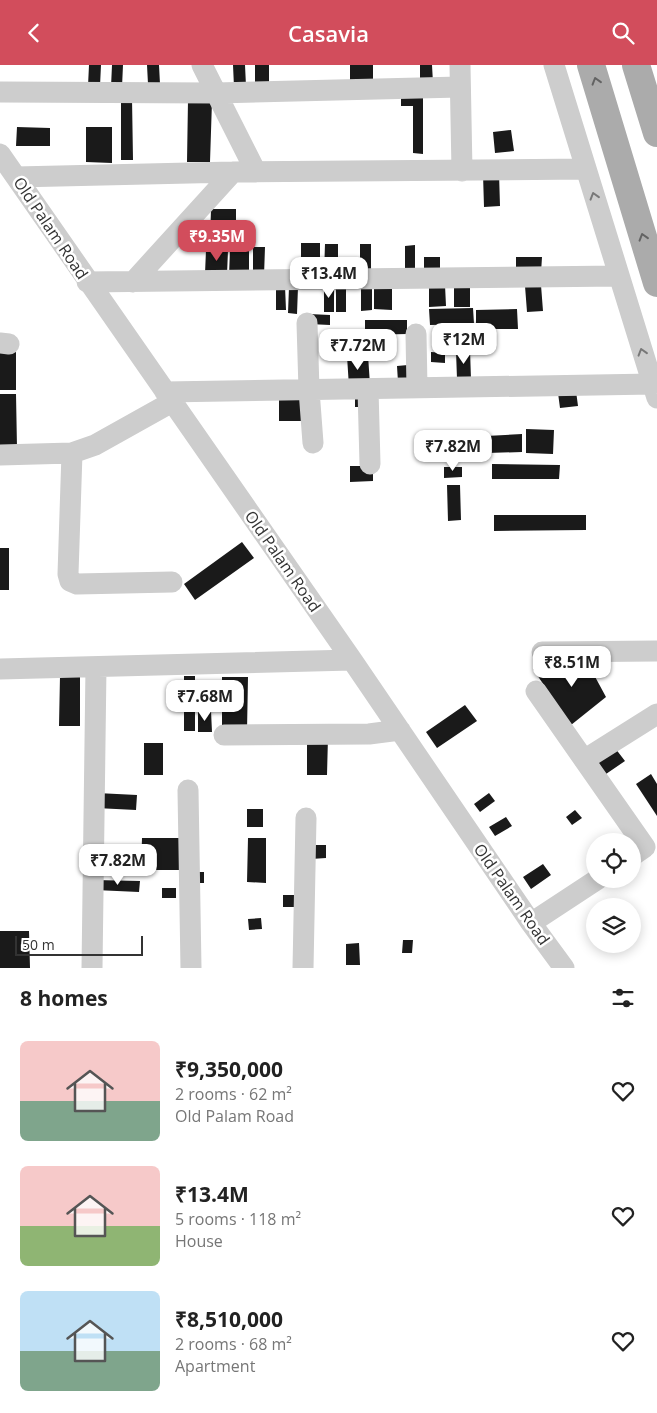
<!DOCTYPE html>
<meta charset="utf-8">
<style>
body{margin:0;font-family:"Open Sans",sans-serif;background:#f2f2f2;color:#222;height:100vh;display:flex;flex-direction:column;font-size:19px;white-space:nowrap}
*{box-sizing:border-box;margin:0}
p{font-size:16px;color:#767676}
.icon{flex:none;width:28px;height:28px;fill:none;stroke:currentColor;stroke-width:2;stroke-linecap:round;stroke-linejoin:round}
.map{position:relative;height:903px;overflow:hidden}
.sheet{display:flex;flex-direction:column;background:#fff;flex:1}
.sheet>*{flex:none}
.buttons{position:absolute;left:586px;top:768px;display:grid;gap:10px}
.buttons a{display:grid;place-items:center;width:55px;height:55px;border-radius:50%;background:#fff;box-shadow:0 2px 12px #0003;font-size:25px}
.scale{position:absolute;left:15px;bottom:12px;width:128px;box-sizing:border-box;padding-left:5px;border:2px solid #333;border-top:0;font-size:14px;line-height:18px;white-space:nowrap;color:#333;-webkit-text-stroke:4px #fff;paint-order:stroke}
.price{position:absolute;translate:-50% -42px;padding:0 11px;border-radius:10px;background:#fff;color:#222;font-size:16px;line-height:32px;filter:drop-shadow(0 1px 2px #0008)}
.price::after{content:'';position:absolute;left:50%;top:30px;width:15px;height:11px;margin-left:-8px;background:inherit;clip-path:polygon(0 0,100% 0,50% 100%)}
.price.selected{background:#d24d5c;color:#fff}
ul{padding:0;list-style:none}
li{display:flex;align-items:center;gap:15px;height:125px;padding:0 20px}
li span{display:grid;place-items:center;flex:none;width:140px;height:100px;border-radius:8px;color:#555}
li>.icon{margin-inline-start:auto}
span .icon{width:60px;height:60px;fill:#fffc;stroke-width:1}
li b{font-size:21px}
h2{display:flex;justify-content:space-between;align-items:center;height:60px;padding:0 20px;font-size:21px}
header{display:flex;justify-content:space-between;align-items:center;height:65px;padding:0 20px;background:#d24d5c;color:#fff;font-size:22px;font-weight:600}
.map>svg:first-child{display:block}
.building{fill:#1a1a1a}
.lines{fill:none;stroke-linecap:round;stroke-linejoin:round}
.minor{stroke:#cdcdcd;stroke-width:21}
.major{stroke:#ababab;stroke-width:28}
.oneway{stroke:#636363}
.oneway2{stroke:#787878}
.labels{text-anchor:middle;stroke-width:5;stroke-linejoin:round;paint-order:stroke}
.street-label{font-size:16px;fill:#333;stroke:#fff}
</style>
<header><svg class="icon" aria-label="back" viewBox="0 0 24 24"><path d="M15 5l-7 7 7 7"/></svg>Casavia<svg class="icon" aria-label="search" viewBox="0 0 24 24"><circle cx="10" cy="10" r="6"/><path d="M15 15l6 6"/></svg></header>
<div class="map">
<svg width="657" height="903" viewBox="0 0 657 903">
<rect width="100%" height="100%" fill="#fff"/>
<path class="building" d="M89 0H101L100 21H88Z
M112 0H123L122 22H111Z
M147 0H159L160 19H148Z
M233 0H245L246 21 234 22Z
M255 0H269V20H255Z
M350 0H373V19H350Z
M420 0H432L433 18H420Z
M401 32H423V89L413 88V41H401Z
M121 33H132L133 95H121Z
M188 35 212 36 210 97H187Z
M17 62 50 63V81H16Z
M86 62H112V98L86 97Z
M511 65 514 86 495 88 493 67Z
M499 108 500 141 484 142 483 109Z
M211 144H236V156H247V180L210 179Z
M301 178H320V208H301Z
M325 179H338V209H324Z
M360 179H371V208L360 207Z
M415 180V209L405 210V181Z
M253 182H265L264 211 253 210Z
M230 184H249V211H229Z
M206 185H228L227 210 205 209Z
M424 192H440V208H424Z
M516 192H542L541 208H516Z
M454 218H470V242H454Z
M361 219H372V245L361 246Z
M429 220H445L446 241 429 242Z
M541 220 543 246 527 247 525 221Z
M276 221H285L286 245H276Z
M324 221H334V247H324Z
M374 221 392 222V245L374 244Z
M289 222H298L297 249 288 248Z
M336 222H346V247H336Z
M473 243 474 259 430 260 429 244Z
M517 244 518 264H476V245Z
M309 249 330 250V260L309 259Z
M365 255H407V269L365 270Z
M353 267 354 280 321 281V268Z
M344 282 345 289 322 290V284Z
M470 285 471 314H457L456 286Z
M0 287H16V325H0Z
M431 287 445 288V298L431 297Z
M368 290 370 320 349 322 347 291Z
M408 300 409 317H398L397 301Z
M576 326 578 341 560 343 558 328Z
M0 329H16L17 383H0Z
M355 332H363V342H355Z
M279 334H303V356H279Z
M526 364 554 365 553 389 526 388Z
M522 369V387L487 388 486 371Z
M492 399 560 400 559 414H492Z
M350 401H373V416L350 417Z
M444 402H462V412L444 413Z
M447 420H460L461 455 448 456Z
M494 450H586V465L494 466Z
M242 477 254 493 195 535 184 519Z
M0 483H9V525H0Z
M586 595 606 632 571 660 533 604Z
M60 611H80V661H59Z
M184 611H195V666H184Z
M222 612H248L247 666 222 665Z
M465 640 477 656 437 683 426 667Z
M198 646H211L212 667H198Z
M307 672H328L327 710H307Z
M144 678H163V710H144Z
M615 683 625 696 606 709 596 696Z
M651 709 657 719V751L636 719Z
M97 728 137 730 136 745 96 743Z
M489 728 495 736 480 747 474 739Z
M247 744H263V762H247Z
M575 745 582 753 572 760 566 752Z
M506 752 512 761 495 771 489 762Z
M142 773H179V805H141Z
M248 773H266V818L247 817Z
M310 780H326V793L311 794Z
M543 799 551 810 531 824 523 812Z
M193 807H204V818H193Z
M95 815 140 816 139 827 95 825Z
M162 823H176V833H162Z
M283 830H297V842H283Z
M261 853 262 864 249 865 248 854Z
M0 866H29L30 903H0Z
M403 875H413L412 888H402Z
M359 878 360 900H346V879Z"/>
<g class="lines">
<path class="minor" d="M202 0 256 107
M460 0 462 106
M554 0 657 333
M0 27 216 28 460 22
M0 89 352 595 531 858 564 903
M16 112 233 107 586 104
M87 217 619 211
M133 217 233 107
M307 258 309 325 313 378
M416 269 417 323
M0 278 9 279
M368 324 370 399
M165 327 653 319
M72 388 68 509 70 516 77 519 172 517
M0 390 72 388 95 380 172 337
M542 587 657 586
M0 604 352 595
M536 626 645 782 632 791
M224 670 369 669 400 665
M584 695 657 649
M188 725 191 903
M531 858 598 814
M92 903 96 602
M303 903 306 753"/>
<path class="major" d="M591 0 657 218
M636 0 657 68"/>
</g>
<defs><path id="oneway-chevron" d="M-2-3.5L2.5 0L-2 3.5" fill="none" stroke-width="1.6" stroke-linecap="round" stroke-linejoin="round" transform="scale(1.25)"/></defs>
<g class="oneway">
<use href="#oneway-chevron" transform="translate(596 16) rotate(-107)"/>
<use href="#oneway-chevron" transform="translate(643 172) rotate(-107)"/>
</g>
<g class="oneway2">
<use href="#oneway-chevron" transform="translate(594 131) rotate(-107)"/>
<use href="#oneway-chevron" transform="translate(642 287) rotate(-107)"/>
</g>
<g class="labels">
<g class="street-label">
<text transform="translate(51 163) rotate(56)" y="6">Old Palam Road</text>
<text transform="translate(283 496) rotate(55)" y="6">Old Palam Road</text>
<text transform="translate(512 829) rotate(55)" y="6">Old Palam Road</text>
</g>
</g>
</svg>
<div class="buttons">
<a><svg class="icon" aria-label="locate" viewBox="0 0 24 24"><circle cx="12" cy="12" r="6"/><path d="M12 2v4M12 18v4M2 12h4M18 12h4"/></svg></a>
<a><svg class="icon" aria-label="layers" viewBox="0 0 24 24"><path d="M12 4l9 5-9 5-9-5zM3 14l9 5 9-5"/></svg></a>
</div>
<div class="scale">50 m</div>
<b class="price selected" style="left:217px;top:197px">₹9.35M</b>
<b class="price" style="left:329px;top:234px">₹13.4M</b>
<b class="price" style="left:464px;top:300px">₹12M</b>
<b class="price" style="left:358px;top:306px">₹7.72M</b>
<b class="price" style="left:453px;top:407px">₹7.82M</b>
<b class="price" style="left:572px;top:623px">₹8.51M</b>
<b class="price" style="left:205px;top:657px">₹7.68M</b>
<b class="price" style="left:118px;top:821px">₹7.82M</b>
</div>
<section class="sheet">
<h2>8 homes<svg class="icon" aria-label="filters" viewBox="0 0 24 24"><path d="M4 7h16M4 17h16"/><circle cx="9" cy="7" r="2"/><circle cx="15" cy="17" r="2"/></svg></h2>
<ul>
<li><span style="background:linear-gradient(#f6c9c9 60%,#7fa58c 0)"><svg class="icon" aria-label="home" viewBox="0 0 24 24"><path d="M3 11l9-7 9 7M6 9v11h12V9"/></svg></span><div><b>₹9,350,000</b><p>2 rooms · 62 m²</p><p>Old Palam Road</p></div><svg class="icon" aria-label="heart" viewBox="0 0 24 24"><path d="M12 20l-8-8c-3-5 5-10 8-4 3-6 11-1 8 4z"/></svg></li>
<li><span style="background:linear-gradient(#f6c9c9 60%,#8fb573 0)"><svg class="icon" aria-label="home" viewBox="0 0 24 24"><path d="M3 11l9-7 9 7M6 9v11h12V9"/></svg></span><div><b>₹13.4M</b><p>5 rooms · 118 m²</p><p>House</p></div><svg class="icon" aria-label="heart" viewBox="0 0 24 24"><path d="M12 20l-8-8c-3-5 5-10 8-4 3-6 11-1 8 4z"/></svg></li>
<li><span style="background:linear-gradient(#bfe0f5 60%,#7fa58c 0)"><svg class="icon" aria-label="home" viewBox="0 0 24 24"><path d="M3 11l9-7 9 7M6 9v11h12V9"/></svg></span><div><b>₹8,510,000</b><p>2 rooms · 68 m²</p><p>Apartment</p></div><svg class="icon" aria-label="heart" viewBox="0 0 24 24"><path d="M12 20l-8-8c-3-5 5-10 8-4 3-6 11-1 8 4z"/></svg></li>
</ul>
</section>
